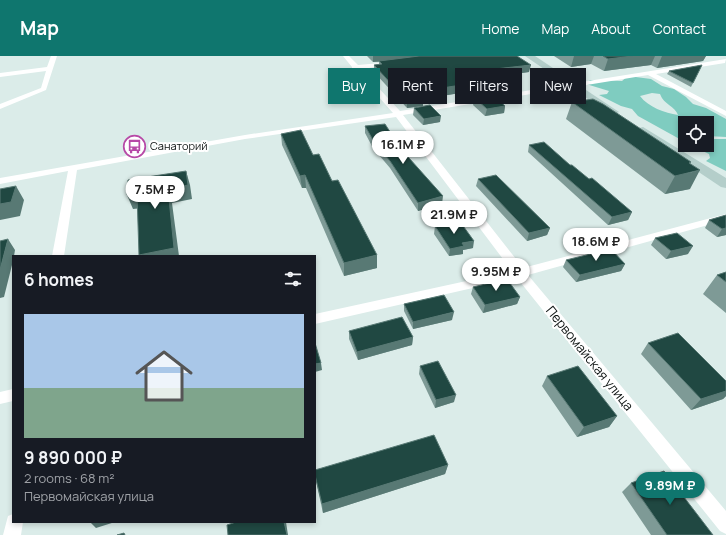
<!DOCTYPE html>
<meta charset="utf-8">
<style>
body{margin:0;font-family:Manrope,sans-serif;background:#20242c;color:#f1f3f6;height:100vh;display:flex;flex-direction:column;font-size:15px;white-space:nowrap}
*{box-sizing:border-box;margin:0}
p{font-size:13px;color:#9ea1a6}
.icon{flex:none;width:22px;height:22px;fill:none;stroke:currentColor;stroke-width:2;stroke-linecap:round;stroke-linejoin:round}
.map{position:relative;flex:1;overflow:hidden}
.panel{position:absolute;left:12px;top:199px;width:304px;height:268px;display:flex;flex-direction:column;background:#171b24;border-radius:0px;box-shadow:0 2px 6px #0003}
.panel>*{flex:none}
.guide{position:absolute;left:328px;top:12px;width:338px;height:36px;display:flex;gap:8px}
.controls{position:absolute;left:678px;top:60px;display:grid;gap:8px}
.controls a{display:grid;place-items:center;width:36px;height:36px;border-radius:0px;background:#171b24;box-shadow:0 2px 6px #0003;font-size:20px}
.price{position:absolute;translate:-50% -34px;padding:0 9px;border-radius:14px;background:#fff;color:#222;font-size:13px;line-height:26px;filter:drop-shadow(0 1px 2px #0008)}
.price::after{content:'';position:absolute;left:50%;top:24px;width:12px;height:9px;margin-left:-6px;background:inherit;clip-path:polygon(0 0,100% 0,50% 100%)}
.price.active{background:#0f766e;color:#fff}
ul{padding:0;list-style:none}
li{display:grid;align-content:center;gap:8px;height:212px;padding:0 12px}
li+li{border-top:1px solid #363941}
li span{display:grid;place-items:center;height:124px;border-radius:0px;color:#555}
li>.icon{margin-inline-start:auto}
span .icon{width:72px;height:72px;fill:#fffc;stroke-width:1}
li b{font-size:17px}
h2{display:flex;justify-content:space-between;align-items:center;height:48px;padding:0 12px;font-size:17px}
.chip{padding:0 14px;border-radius:0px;background:#171b24;box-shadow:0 2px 6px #0003;font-size:14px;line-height:36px}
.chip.active{background:#0f766e;color:#fff}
header{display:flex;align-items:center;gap:24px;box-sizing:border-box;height:56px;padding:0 20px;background:#0f766e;color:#fff}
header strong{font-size:19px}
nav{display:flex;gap:22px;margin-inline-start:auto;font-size:14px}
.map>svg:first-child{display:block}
.green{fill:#7fccc0;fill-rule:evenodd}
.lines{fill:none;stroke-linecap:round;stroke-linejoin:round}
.street{fill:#fff;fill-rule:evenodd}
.secondary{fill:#b4ceca;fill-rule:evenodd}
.wall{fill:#7e9a96}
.shaded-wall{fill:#587974}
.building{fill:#204842;stroke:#587974}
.labels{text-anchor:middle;stroke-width:4;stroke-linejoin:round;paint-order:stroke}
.far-poi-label{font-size:11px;fill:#0c1211;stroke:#fff;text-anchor:start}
.street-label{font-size:13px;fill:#0c1211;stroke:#fff}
</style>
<header>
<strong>Map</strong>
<nav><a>Home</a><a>Map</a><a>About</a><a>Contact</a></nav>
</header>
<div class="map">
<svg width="726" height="479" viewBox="0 0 726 479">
<rect width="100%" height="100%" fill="#dbece9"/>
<path class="green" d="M628 20 651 23 662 30 674 33 686 41 693 48 706 52 726 63V81L707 80V67H685V86L638 60 632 53 621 50 599 39 607 38 609 35 586 28 590 24 622 25ZM652 37 660 38C664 49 675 50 678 59 665 57 648 51 640 40Z
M713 83H726V115L706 105 710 102 709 98 690 89H707V85Z"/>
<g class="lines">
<path class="street" d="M51 0H57L46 34 0 53V48L41 32 46 15 0 21V17L47 11Z
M343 0H349L358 9 393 6V8L391 9 361 13 400 55 726 3 725 7 656 18 726 55V60L648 19 403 59 523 212 726 158V164L528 219 726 455V478L720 475 517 222 315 268V258L512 215 396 61 245 83 77 114 64 200H52L68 115 0 128V122L245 79 393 57 355 14 352 13V11Z
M13 333V345L0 348V336Z
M13 458V466H23L21 479H3L8 460Z"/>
<path class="secondary" d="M525 0H535L619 56 614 59 610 58Z
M643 71 726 122V132L721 131 639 76 637 74 639 72Z"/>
</g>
<path class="wall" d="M367 0H517L529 16 494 21 496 32 485 33 484 40 467 43 460 37 423 43V50L407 52 374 16V9L379 8V6H373Z
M554 0H706L703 5 657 12 651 9 604 15 591 8 571 11Z
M702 9 691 31 667 18 669 15Z
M475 42 505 50 504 57 485 60 473 49Z
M572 46 690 108V133L665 138 566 63Z
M414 52 440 66 423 69 413 59Z
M365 70 401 93 442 148 418 155 390 112 373 92 365 77Z
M281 78 313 99 377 212 344 220 306 132H302L282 89Z
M529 89 570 109 589 123 632 156 628 164 608 169 528 96Z
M478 123 550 172 547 179 527 185 476 130Z
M726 159V179L717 181 705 172 709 164Z
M435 170 473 192 463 194V198L449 200 434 178Z
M655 182 688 198 666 203 651 189Z
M566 204 625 208 621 215 576 226 563 211Z
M726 216V257L703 238 717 219Z
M473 231 520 241 517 248 483 257 471 238Z
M404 248 452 264 413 273 404 255Z
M349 275 413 281 412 289 358 304 349 283Z
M648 287 726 325V340L723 343 691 354 641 298Z
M420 310 454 346 435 352 419 318Z
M547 320 617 360 609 371 577 381 542 330Z
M448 409 445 418 323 457 315 421V414Z
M631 427 713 479H651L622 436Z"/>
<path class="shaded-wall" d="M373 0H421L373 6Z
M574 0H594L591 8 571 11Z
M633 0H655L651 9 604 15 608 3Z
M662 0H706L703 5 657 12Z
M531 9 529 16 484 22 486 14Z
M498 24 496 32 485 33 484 40 467 43 468 35 479 27Z
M461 29 460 37 423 43V50L407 52V45L417 36Z
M505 50 504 57 485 60 487 53Z
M441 60 440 66 423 69 424 63Z
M691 106 685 118 700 114 690 133 665 138 675 120 689 107Z
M186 115 190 129 192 143 172 147 179 200H139V199L168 133Z
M305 119 306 132H302L300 120Z
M16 130 24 144 20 160 0 164V148Z
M137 138 143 152 133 153 127 139Z
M443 140 442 148 418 155V147Z
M632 156 628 164 608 169 612 161Z
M550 172 547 179 527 185 529 177Z
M726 172V179L717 181 722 173Z
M8 183 15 194 14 200H13V205L4 241 0 242V214Z
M474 185 473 192 463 194V198L449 200 450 193 462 187Z
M693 190 688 198 666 203 671 195Z
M377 199V212L344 220V207Z
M625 208 621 215 576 226 580 219Z
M520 241 517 248 483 257 485 249Z
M454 256 452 264 413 273V266Z
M413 281 412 289 358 304 357 296Z
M321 307 322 314 315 316V308Z
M726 335V340L723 343 691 354 701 343Z
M456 339 454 346 435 352 436 344Z
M617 360 609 371 577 381 584 371Z
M448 409 445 418 323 457 322 448Z
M90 466H115L96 472Z
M284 466H286L288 479H287Z"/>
<path class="building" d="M419 0H517L531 9 486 14 498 24 479 27 485 32 468 35 461 29 417 36 423 42 407 45 374 9 382 8 379 5Z
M603 0H633L608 3Z
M702 9 693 27 669 15Z
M493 39 505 50 487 53 475 42Z
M593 43 603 48 691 106 689 107 700 114 675 120 572 46Z
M430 49 441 60 424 63 414 52Z
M385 68 401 93 443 140 418 147 390 105 373 84 365 70Z
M301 74 313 99 319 98 332 125 338 124 377 199 344 207 305 119 300 120 281 78Z
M544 86 570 109H572L589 123 592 122 632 156 612 161 529 89Z
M186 115 188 129 168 133 174 192 139 199 137 138 127 139 128 124Z
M496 119 550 172 529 177 478 123Z
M16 130 11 146 0 148V133Z
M726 159V172L722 173 709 164Z
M461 167 474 185 462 187 464 190 450 193 435 170Z
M677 177 693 190 671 195 655 182Z
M8 183 0 214V185Z
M611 193 625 208 580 219 566 204Z
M726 216V226L717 219Z
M507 223 520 241 485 249 473 231Z
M444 239 454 256 413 266 404 248Z
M402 261 413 281 357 296 349 275Z
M678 277 726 325V335L701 343 648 287Z
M315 287 321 307 315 308Z
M438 305 456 339 436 344 420 310Z
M578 310 617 360 584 371 547 320Z
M434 379 448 409 322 448 315 419V414Z
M664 415 713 479H667L631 427Z
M236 466H284L287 479H228L227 469Z
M124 477 125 479H117Z"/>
<defs>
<symbol id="bus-ring" viewBox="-11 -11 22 22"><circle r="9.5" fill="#fff" stroke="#b749a7" stroke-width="1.5"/><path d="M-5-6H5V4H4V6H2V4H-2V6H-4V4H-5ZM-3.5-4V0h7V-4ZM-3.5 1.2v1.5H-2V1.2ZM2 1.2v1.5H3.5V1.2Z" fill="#b749a7"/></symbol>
</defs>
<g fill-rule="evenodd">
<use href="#bus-ring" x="122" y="78" width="25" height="25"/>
</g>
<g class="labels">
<g class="far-poi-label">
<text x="150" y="94">Санаторий</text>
</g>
<g class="street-label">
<text transform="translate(590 302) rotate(51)" y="5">Первомайская улица</text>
</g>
</g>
</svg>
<div class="controls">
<a><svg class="icon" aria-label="locate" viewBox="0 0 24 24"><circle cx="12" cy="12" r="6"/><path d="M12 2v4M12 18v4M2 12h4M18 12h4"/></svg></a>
</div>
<b class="price" style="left:403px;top:109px">16.1M ₽</b>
<b class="price" style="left:155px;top:154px">7.5M ₽</b>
<b class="price" style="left:454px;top:179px">21.9M ₽</b>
<b class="price" style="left:596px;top:206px">18.6M ₽</b>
<b class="price" style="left:496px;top:236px">9.95M ₽</b>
<b class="price active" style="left:670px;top:450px">9.89M ₽</b>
<div class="guide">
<a class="chip active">Buy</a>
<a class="chip">Rent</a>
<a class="chip">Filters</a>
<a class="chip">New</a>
</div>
<section class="panel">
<h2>6 homes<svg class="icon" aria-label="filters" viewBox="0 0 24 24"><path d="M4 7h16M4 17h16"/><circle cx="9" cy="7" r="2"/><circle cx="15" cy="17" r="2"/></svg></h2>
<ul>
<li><span style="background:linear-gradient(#a9c7e8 60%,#7fa58c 0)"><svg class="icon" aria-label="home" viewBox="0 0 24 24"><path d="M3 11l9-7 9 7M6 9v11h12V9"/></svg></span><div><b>9 890 000 ₽</b><p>2 rooms · 68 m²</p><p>Первомайская улица</p></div></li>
</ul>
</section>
</div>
